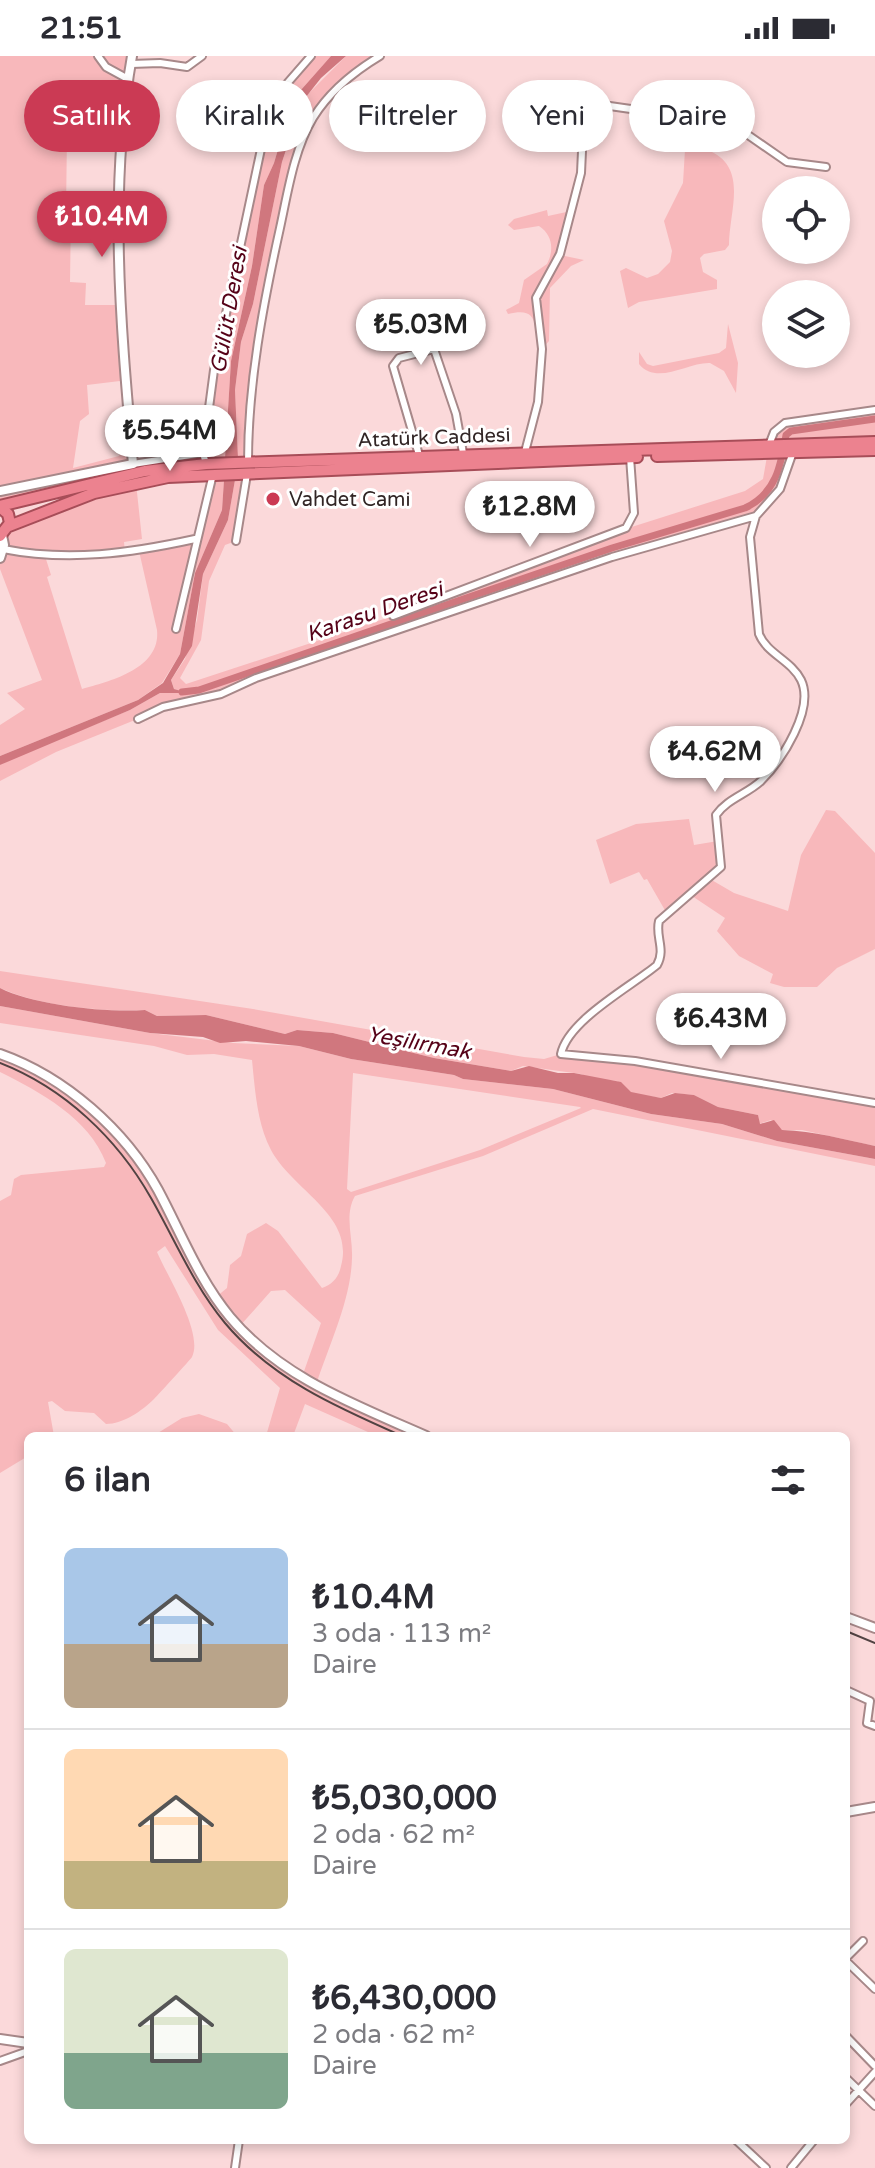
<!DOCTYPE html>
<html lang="tr">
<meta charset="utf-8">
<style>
body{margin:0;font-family:"Varela Round",sans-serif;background:#f2f2f3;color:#2b2b33;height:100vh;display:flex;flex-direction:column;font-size:30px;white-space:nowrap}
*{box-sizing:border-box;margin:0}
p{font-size:26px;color:#7c7c81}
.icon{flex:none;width:44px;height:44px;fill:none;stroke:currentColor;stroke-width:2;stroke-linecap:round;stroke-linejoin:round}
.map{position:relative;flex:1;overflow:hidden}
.sheet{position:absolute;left:24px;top:1376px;width:826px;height:712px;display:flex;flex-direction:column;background:#fff;border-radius:12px;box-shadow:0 4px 12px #0003}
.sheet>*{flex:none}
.top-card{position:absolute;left:24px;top:24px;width:828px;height:72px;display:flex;gap:16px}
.tools{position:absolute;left:762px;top:120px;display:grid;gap:16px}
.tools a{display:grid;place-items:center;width:88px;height:88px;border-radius:50%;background:#fff;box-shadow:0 4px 12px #0003;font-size:40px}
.price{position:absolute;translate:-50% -68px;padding:0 18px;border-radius:28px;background:#fff;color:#222;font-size:26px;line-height:52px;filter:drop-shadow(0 2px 4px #0008)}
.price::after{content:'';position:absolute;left:50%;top:48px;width:24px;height:18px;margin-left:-12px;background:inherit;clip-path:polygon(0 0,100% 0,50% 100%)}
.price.active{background:#cb3a54;color:#fff}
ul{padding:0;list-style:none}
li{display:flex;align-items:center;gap:24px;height:200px;padding:0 40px}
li+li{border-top:2px solid #e1e1e2}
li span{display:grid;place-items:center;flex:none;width:224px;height:160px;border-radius:12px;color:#555}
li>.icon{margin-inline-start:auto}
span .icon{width:96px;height:96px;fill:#fffc;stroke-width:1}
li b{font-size:34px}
h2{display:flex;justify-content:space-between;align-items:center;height:96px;padding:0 40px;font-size:34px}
.chip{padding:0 28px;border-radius:36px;background:#fff;box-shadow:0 4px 12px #0003;font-size:28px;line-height:72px}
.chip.active{background:#cb3a54;color:#fff}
.status{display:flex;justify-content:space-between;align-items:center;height:56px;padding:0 40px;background:#fff;direction:ltr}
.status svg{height:22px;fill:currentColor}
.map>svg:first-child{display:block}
.green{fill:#f8b8bb;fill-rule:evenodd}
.water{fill:#d0777e}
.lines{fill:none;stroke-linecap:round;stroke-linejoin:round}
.canal{stroke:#d0777e;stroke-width:7}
.minor-casing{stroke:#a78889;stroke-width:10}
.tertiary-casing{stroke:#a78889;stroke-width:12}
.trunk-casing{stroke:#a74d58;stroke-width:14}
.minor{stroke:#fff;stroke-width:6}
.tertiary{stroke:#fff;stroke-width:8}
.trunk{stroke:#ec828f;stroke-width:10}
.rail{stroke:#524343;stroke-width:2}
.poi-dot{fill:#cb3a54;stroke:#fff;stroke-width:3}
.labels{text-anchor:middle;stroke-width:6;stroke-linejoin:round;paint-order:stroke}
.street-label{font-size:20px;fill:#312525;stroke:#fff}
.poi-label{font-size:20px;fill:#312525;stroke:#fff;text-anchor:start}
.water-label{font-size:22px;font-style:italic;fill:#560218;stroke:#fff}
</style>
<div class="status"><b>21:51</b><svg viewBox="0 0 49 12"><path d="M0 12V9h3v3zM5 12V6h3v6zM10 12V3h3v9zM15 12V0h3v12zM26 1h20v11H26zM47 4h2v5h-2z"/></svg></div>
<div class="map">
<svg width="875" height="2112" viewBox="0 0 875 2112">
<rect width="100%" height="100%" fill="#fbd9da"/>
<path class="green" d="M0 0H132L120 85 97 84V78H67L66 156H71L70 226 86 227 85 249H120L128 324 87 329 89 358 80 365 73 412 119 400 122 389 131 387 133 407 203 396 214 314 261 93 284 31 311 0H331L293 43 274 107 264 129 252 210 231 305 225 402H214V408L167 411 0 450Z
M346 0H380L326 45 299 93 262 265 248 401 238 402 235 334 241 286 253 248 282 106 304 42Z
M687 60 716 65 712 96C748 114 729 156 729 189L725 194 704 198 700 202 703 216 717 224V233L639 246 628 252 620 215 626 212 647 222 658 218 670 206 672 195 664 165 683 127Z
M547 154 548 160 571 155 560 199 584 204 571 210 550 232 549 285 542 293C531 275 543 249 508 258L506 254 519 247 524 224 547 208C554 195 553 179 539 170L514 174 508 169 514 163Z
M728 268 738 307 736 337 724 315 710 307C688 306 657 330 639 308V296L647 308 653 310 719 297 726 292Z
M875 354V386L795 388 784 426 756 460 693 477 256 622 221 638 172 649 56 696 0 725V709L15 701 130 654 160 637 183 636 174 633 171 624 185 603 197 564 203 518 228 464 235 424 247 423 236 485 225 489 209 525 201 584 180 622 186 628 393 560 619 475 745 435 763 423 769 389 782 368Z
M212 424H224L222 454 195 517 180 598 162 627 138 644 0 700V669L25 653 7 637 42 624 0 513V480L9 470 136 427 142 483 124 486 125 497 45 500 51 519 47 521 82 633C110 625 161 613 157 574L139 495 195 483Z
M826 754 835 755 875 797V893L837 912 817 931H784L770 927 773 918 739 900 717 875 725 862 689 838 666 856 647 823 644 824 639 816 610 828 596 784 636 768 689 763 694 789 718 785 723 805 710 823 734 837 788 855 801 799Z
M0 915 253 953 524 1001 544 1003 561 998 635 1005 875 1047V1090L802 1074H782L771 1064 759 1068 758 1059 718 1051 694 1039 672 1037 661 1042 631 1037 617 1025 593 1023 581 1018 523 1010 511 1015 434 1002 333 977 297 974 285 978 206 959 157 960 145 954C102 956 39 950 0 932Z
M0 950 150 977 233 987 299 990 351 1003 454 1019 463 1023 553 1033 651 1058 722 1068 777 1085 875 1103V1110L593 1053 483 1100 355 1140C344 1159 353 1181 352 1202 351 1244 329 1289 316 1329L426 1380H377L305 1348 293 1380H266L280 1332 218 1274 165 1190 157 1196C166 1218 204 1277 192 1301 190 1304 159 1338 154 1343 142 1355 123 1368 106 1368L94 1357 65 1355 52 1345 48 1346 54 1380H28V1400L0 1417V1145L11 1139 14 1123 21 1119 104 1111 106 1107C89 1062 40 1036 0 1016V998L79 1042 143 1110 216 1241 227 1232 230 1209 241 1200 247 1178 266 1167 278 1175 322 1232C332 1229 339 1221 341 1210 355 1159 293 1135 271 1094 257 1067 255 1034 252 1004L214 998 187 999 154 990 0 967ZM353 1017 580 1051 581 1052 480 1094 351 1136 347 1133ZM285 1234 321 1267 302 1321 239 1271 271 1235Z
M199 1358 227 1368 237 1380H153L182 1362Z"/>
<path class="water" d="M331 0H346L321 22 302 46 282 106 253 248 241 286 235 334 238 402H225L231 305 252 210 264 129 274 107 293 43Z
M224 424H235L228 464 203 518 192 590 171 624 174 633 188 637H160L130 654 0 709V700L138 644 163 627 180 598 195 517 222 454Z
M0 932C33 949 107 957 145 954L157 960 206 959 285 978 297 974 333 977 434 1002 511 1015 529 1010 558 1017H574L621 1026 631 1036 661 1042 675 1037 694 1039 718 1051 758 1059 760 1068 774 1064 782 1074C815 1075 842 1083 875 1090V1103L777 1085 722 1068 651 1058 553 1033 463 1023 454 1019 351 1003 299 990 246 985 220 987 203 981 150 977 0 950Z"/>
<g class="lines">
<path class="canal" d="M182 636 199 634 612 492 745 452C776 438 781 409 786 379L791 375 875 363"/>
<defs>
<path id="minor" d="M98 0 106 11 128 23
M131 8 160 7 187 11 202 0
M769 389 774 376 785 367 875 354
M525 396 538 346 542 293 536 242 560 198 581 117 582 95 575 60 582 46 721 66 738 72 787 106 826 111
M419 399 393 310 399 302 434 293 456 358 463 397
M248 406C248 328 263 249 280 172 288 135 294 94 313 62 329 36 355 15 380 0
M133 408 203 397
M206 408 203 397 214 314 261 93 284 31 311 0
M756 460 750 481 759 578C767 598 791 604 801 624 815 653 782 704 761 725 747 738 727 743 716 759L721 811 659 865C655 881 666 893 657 909 632 930 568 964 561 998L635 1005 875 1047
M236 485 247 418
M3 493C69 506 131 497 195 483
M393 560 626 472 634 457 630 401
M176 573 213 418
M138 663 163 651 221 638 256 622 612 501 756 460 780 433 793 396
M846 1634 870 1645 867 1667 875 1670
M846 1902 863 1885
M846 1905 875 1933
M846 1980 875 2010
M0 2005 28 1995
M846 2022 875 2050
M846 2048 875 2016
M736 2084 766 2112
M235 2112 239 2084
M791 2112 814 2084"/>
<path id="tertiary" d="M0 435 133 408C121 272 108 135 132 0
M0 502 4 489 2 479
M0 998C65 1021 125 1074 158 1134 181 1177 199 1224 230 1261 281 1322 356 1349 426 1380
M846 1561 875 1572
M846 1756 875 1751
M0 1983 28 1987"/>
<path id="trunk" d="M657 400 875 394
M0 450 145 415 206 408 875 386
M0 451 8 458 10 467 0 480
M9 470 94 437 168 421 637 401"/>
</defs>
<use href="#minor" class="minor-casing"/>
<use href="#tertiary" class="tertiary-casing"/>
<use href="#trunk" class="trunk-casing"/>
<use href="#minor" class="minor"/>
<use href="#tertiary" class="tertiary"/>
<use href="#trunk" class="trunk"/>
<path class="rail" d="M0 1007C64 1032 117 1082 151 1142 175 1184 194 1230 225 1267 272 1323 336 1351 402 1380
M846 1575 875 1587"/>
</g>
<circle class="poi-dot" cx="273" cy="443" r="8"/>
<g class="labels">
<g class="street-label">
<text transform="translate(434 381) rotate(-2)" y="7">Atatürk Caddesi</text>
</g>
<g class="poi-label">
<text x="289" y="450">Vahdet Cami</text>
</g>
<g class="water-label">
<text transform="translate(228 254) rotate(-80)" y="8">Gülüt Deresi</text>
<text transform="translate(374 555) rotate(-19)" y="8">Karasu Deresi</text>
<text transform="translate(419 986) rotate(10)" y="8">Yeşilırmak</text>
</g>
</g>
</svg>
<div class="tools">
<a><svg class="icon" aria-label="locate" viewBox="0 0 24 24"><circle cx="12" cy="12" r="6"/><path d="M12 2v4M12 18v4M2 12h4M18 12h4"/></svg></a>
<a><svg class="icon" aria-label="layers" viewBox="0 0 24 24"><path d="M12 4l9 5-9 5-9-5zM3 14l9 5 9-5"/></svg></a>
</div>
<b class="price active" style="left:102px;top:203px">₺10.4M</b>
<b class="price" style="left:421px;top:311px">₺5.03M</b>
<b class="price" style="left:170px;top:417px">₺5.54M</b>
<b class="price" style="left:530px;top:493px">₺12.8M</b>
<b class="price" style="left:715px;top:738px">₺4.62M</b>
<b class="price" style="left:721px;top:1005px">₺6.43M</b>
<div class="top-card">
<a class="chip active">Satılık</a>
<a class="chip">Kiralık</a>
<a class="chip">Filtreler</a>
<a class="chip">Yeni</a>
<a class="chip">Daire</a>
</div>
<section class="sheet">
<h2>6 ilan<svg class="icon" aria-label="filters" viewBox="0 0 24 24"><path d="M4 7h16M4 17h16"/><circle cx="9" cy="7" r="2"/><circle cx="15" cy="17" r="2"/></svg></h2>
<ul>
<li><span style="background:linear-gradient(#a9c7e8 60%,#b9a48a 0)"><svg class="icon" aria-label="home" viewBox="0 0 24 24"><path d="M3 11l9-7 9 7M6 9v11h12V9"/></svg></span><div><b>₺10.4M</b><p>3 oda · 113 m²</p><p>Daire</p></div></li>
<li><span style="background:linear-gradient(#ffd9b3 70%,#c2b280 0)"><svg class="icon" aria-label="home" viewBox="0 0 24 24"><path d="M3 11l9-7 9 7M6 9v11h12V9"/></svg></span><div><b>₺5,030,000</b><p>2 oda · 62 m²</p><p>Daire</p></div></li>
<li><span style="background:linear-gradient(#dfe7d0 65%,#7fa58c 0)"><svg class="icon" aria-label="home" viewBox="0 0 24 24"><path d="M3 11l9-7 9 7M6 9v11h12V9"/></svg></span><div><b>₺6,430,000</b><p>2 oda · 62 m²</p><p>Daire</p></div></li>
</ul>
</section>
</div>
